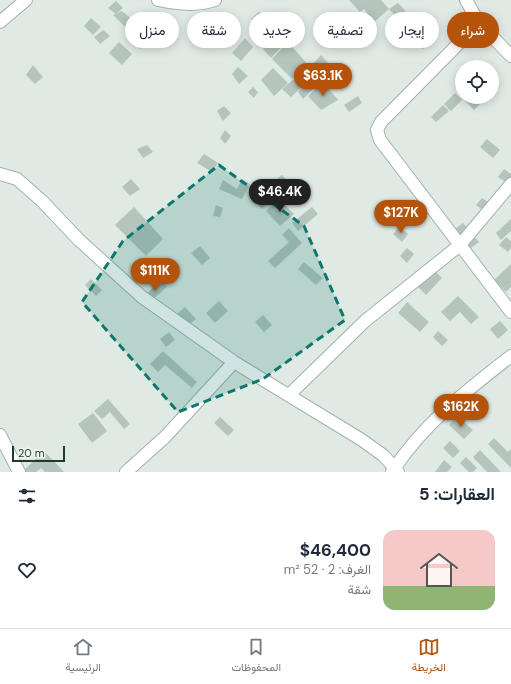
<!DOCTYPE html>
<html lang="ar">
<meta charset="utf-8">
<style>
body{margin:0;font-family:"DM Sans",Vazirmatn,sans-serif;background:#f2f2f3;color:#1f2937;direction:rtl;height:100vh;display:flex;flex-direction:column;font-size:15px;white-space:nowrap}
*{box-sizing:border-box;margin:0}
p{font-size:13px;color:#747a83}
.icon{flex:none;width:22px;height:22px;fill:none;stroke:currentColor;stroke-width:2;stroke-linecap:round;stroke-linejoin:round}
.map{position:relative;height:472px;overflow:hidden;direction:ltr}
.panel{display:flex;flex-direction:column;background:#fff;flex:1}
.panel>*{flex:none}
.guide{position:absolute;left:12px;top:12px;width:487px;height:36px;direction:rtl;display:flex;gap:8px}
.tools{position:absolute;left:455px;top:60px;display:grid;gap:8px}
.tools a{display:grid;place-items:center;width:44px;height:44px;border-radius:50%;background:#fff;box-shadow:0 2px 10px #0003;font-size:20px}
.scale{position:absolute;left:12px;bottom:10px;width:53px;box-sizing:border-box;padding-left:4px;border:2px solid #223930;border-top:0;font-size:11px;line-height:14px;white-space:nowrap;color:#223930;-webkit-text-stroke:3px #f0f7f2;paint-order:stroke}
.price{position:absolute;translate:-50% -34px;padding:0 9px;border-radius:14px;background:#b45309;color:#fff;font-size:13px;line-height:26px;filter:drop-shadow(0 1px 2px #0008)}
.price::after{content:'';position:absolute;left:50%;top:24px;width:12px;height:9px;margin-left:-6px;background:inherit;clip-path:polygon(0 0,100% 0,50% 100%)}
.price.current{background:#222;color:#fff}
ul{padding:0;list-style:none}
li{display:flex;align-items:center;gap:12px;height:100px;padding:0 16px}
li+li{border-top:1px solid #e0e1e3}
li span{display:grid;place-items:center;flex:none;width:112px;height:80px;border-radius:12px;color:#555}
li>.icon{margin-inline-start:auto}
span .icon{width:48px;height:48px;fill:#fffc;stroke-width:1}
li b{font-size:17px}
h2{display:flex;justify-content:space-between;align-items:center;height:48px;padding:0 16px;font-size:17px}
.tag{padding:0 14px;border-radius:18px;background:#fff;box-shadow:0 2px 10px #0003;font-size:14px;line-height:36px}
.tag.current{background:#b45309;color:#fff}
.tab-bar{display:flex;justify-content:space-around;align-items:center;height:56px;border-top:1px solid #e0e1e3;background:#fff;font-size:11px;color:#747a83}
.tab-bar a{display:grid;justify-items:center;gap:2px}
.tab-bar .current{color:#b45309}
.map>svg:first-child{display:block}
.building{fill:#b5c4bd}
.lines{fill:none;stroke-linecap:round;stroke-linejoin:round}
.minor-casing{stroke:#a3b1aa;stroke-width:14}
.minor{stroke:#fff;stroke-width:12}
.marked{fill:#0f766e;fill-opacity:0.2;stroke:#0f766e;stroke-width:3;stroke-dasharray:8 5;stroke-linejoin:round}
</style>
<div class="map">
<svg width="511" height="472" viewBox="0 0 511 472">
<rect width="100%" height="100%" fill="#e0eae4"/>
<path class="building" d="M349 0H381L389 9 374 22 364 9 360 12Z
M116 1 123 8 116 14 108 8Z
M398 3 413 19 405 27 389 9Z
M122 11 139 25 131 33 113 15Z
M259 12 265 18 259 27 251 19Z
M91 18 101 27 93 35 84 26Z
M292 21 299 29 271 58 263 49 271 41 261 33 272 23 280 31 272 40Z
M103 30 110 36 100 44 94 37Z
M141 31 149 41 140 49 132 40Z
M425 35 431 42 423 49 417 42Z
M245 38 253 47 241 61 232 53Z
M119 42 132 54 122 65 109 53Z
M288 42 310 67 321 55 328 63 310 79 316 86 303 99 298 92 304 85 291 97 282 89 299 75 298 73 292 79 272 59Z
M33 65 43 77 35 84 26 75Z
M238 67 248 76 239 84 232 74Z
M273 68 288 83 274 96 261 80Z
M323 82 338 100 321 110 308 96Z
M253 87 258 92 254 98 248 92Z
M462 89V97H477L482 102 474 110 458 93Z
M455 93 462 100 451 111 444 104Z
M358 96 362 103 349 112 344 105Z
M443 105 449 111 436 122 431 117Z
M224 106 231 113 223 121 217 111Z
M225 130 231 136 225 144 220 138Z
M487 139 500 150 493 158 480 147Z
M147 145 153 152 143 158 137 149Z
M204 154 218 163 212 172 197 163Z
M504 169 511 174 510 185 498 177Z
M282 175 289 183 282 189 275 180Z
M131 179 140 189 130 196 122 187Z
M242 179 250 184 242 199 219 189 223 180 237 189Z
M266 190 273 198 262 209 254 201Z
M482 198 491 204 485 212 476 205Z
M279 199 294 214 280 226 266 211Z
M216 205 223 208 220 217 213 216Z
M134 207 163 239 146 256 115 225Z
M312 207 318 214 298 231 292 223Z
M511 219V231L501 240 496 233Z
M463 223 479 242 471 248 455 229Z
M399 227 408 234 402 242 393 234Z
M289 228 302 243 275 268 268 261 289 242 282 235Z
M506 237 511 241V248L508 252 499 245Z
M200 246 210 258 202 265 191 253Z
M407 248 414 254 407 263 400 256Z
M304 262 323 278 316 285 298 269Z
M511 264V287L506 292 494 280Z
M434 270 442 278 426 295 418 287Z
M91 279 102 290 96 296 85 285Z
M161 280 167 287 149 303 143 297Z
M458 296 479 317 471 324 460 312 450 321 441 312Z
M219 301 228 311 215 323 206 313Z
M407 302 429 322 420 332 398 313Z
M185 307 196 319 187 326 177 314Z
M263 315 272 325 264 332 255 322Z
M500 321 508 330 498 339 490 329Z
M438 331 448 340 442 346 433 337Z
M169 332 175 340 166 347 160 339Z
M163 351 197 382 192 388 165 365 158 372 150 364Z
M108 399 130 424 124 429 110 412 102 419 94 411Z
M93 413 107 431 92 443 78 424Z
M457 416 473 430 464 439 449 425Z
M220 417 234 430 228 436 214 423Z
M494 438 508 452 511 449V468L488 444Z
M450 441 460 451 453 458 443 448Z
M480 450 501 472H487L473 457Z
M44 451 64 472H45L41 468 36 472H22Z
M466 457 477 468 473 472H469L460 463Z
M444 460 452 467 447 472H435Z"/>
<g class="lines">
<defs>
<path id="minor" d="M158 0C176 4 198 6 215 0
M466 0 479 23 511 56
M0 22 26 0
M479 23 381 122 377 130 380 140 511 312
M0 174 17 179 42 201 79 240 142 297 234 362 362 440 384 456 398 472
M289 395 365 321 460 245 511 184
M0 435 19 472
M126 472 165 437 234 362
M392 472C422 425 467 390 511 356"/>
</defs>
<use href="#minor" class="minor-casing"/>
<use href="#minor" class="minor"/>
</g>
<path class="marked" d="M219 165 304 226 345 320 263 379 178 412 82 302 123 241Z"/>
</svg>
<div class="tools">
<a><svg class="icon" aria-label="locate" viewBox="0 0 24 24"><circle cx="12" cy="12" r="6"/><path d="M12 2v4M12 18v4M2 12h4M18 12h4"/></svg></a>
</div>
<div class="scale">20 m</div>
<b class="price" style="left:323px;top:97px">$63.1K</b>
<b class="price current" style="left:280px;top:213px">$46.4K</b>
<b class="price" style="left:401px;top:234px">$127K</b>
<b class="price" style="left:155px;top:292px">$111K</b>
<b class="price" style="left:461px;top:428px">$162K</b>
<div class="guide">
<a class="tag current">شراء</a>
<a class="tag">إيجار</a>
<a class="tag">تصفية</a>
<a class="tag">جديد</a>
<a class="tag">شقة</a>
<a class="tag">منزل</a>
</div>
</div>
<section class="panel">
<h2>العقارات: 5<svg class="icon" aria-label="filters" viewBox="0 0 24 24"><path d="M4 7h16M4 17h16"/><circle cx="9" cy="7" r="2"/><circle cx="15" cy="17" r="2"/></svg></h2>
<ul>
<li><span style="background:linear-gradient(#f6c9c9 70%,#8fb573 0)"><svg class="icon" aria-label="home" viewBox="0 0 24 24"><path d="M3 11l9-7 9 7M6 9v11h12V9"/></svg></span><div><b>$46,400</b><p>الغرف: 2 · 52 m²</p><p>شقة</p></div><svg class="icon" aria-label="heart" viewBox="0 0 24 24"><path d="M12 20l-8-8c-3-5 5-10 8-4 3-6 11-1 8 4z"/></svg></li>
</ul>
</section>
<nav class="tab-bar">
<a class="current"><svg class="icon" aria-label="map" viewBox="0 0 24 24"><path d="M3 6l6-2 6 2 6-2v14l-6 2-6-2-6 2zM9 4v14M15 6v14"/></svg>الخريطة</a>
<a><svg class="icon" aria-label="saved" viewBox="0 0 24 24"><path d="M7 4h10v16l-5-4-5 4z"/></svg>المحفوظات</a>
<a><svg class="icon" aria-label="home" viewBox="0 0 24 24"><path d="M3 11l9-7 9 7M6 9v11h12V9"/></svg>الرئيسية</a>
</nav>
